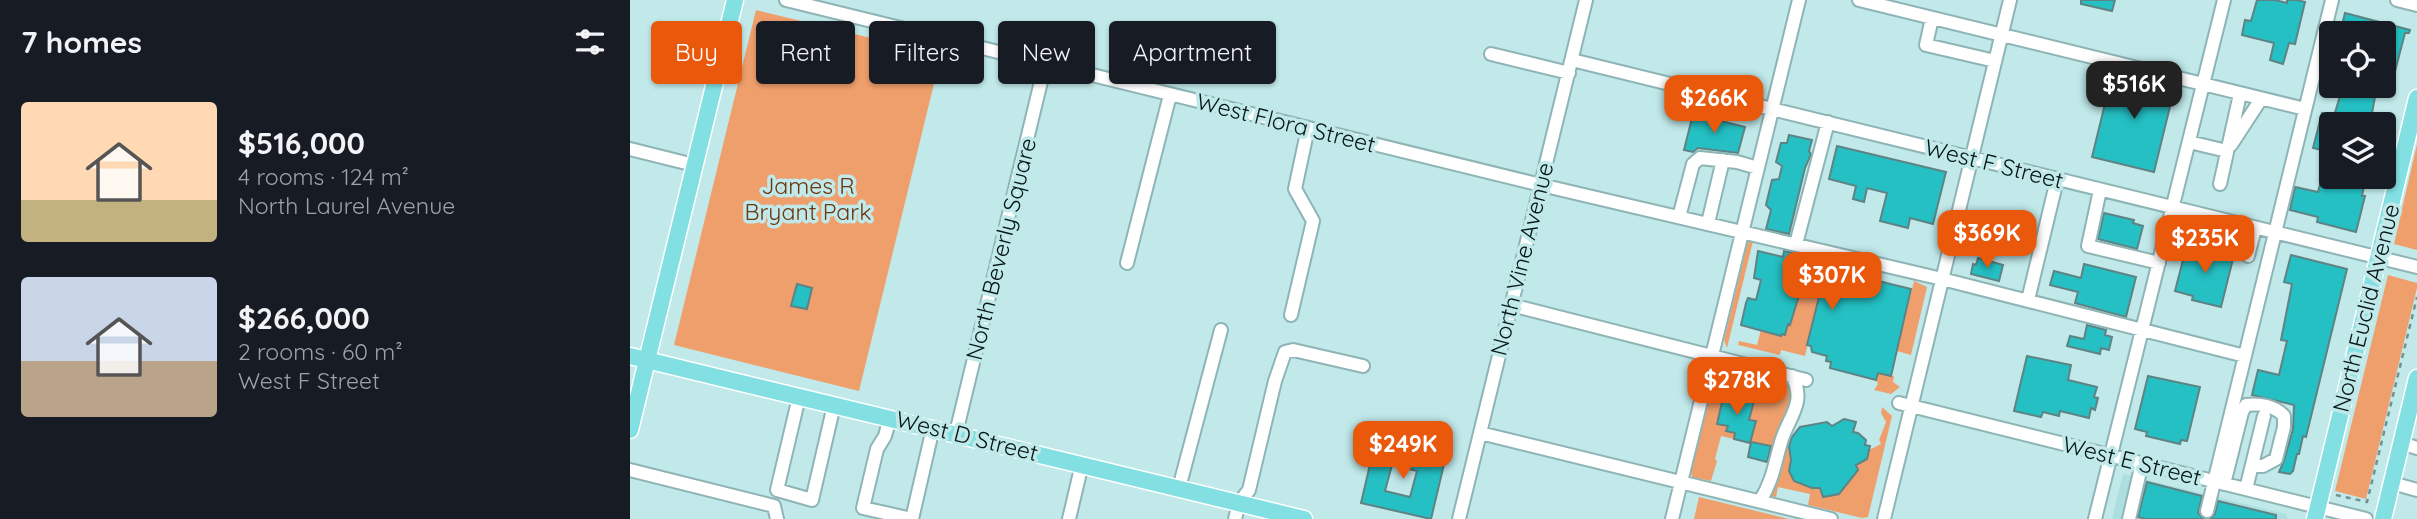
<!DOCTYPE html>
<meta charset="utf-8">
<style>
body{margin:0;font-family:Quicksand,sans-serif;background:#242831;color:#f1f3f6;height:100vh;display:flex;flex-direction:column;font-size:26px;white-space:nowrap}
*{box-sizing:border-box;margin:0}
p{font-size:23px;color:#9ea1a6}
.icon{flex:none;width:38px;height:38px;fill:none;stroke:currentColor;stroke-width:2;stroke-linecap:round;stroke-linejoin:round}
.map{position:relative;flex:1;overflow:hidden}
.sheet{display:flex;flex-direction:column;background:#171b24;width:630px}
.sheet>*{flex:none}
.guide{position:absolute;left:21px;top:21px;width:665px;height:63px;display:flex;gap:14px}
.fabs{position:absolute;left:1689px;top:21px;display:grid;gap:14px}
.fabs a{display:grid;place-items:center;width:77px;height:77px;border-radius:7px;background:#171b24;box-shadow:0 2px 5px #0004;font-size:35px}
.price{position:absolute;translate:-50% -60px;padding:0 16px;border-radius:14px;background:#ea580c;color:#fff;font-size:23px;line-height:46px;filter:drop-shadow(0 2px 4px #0008)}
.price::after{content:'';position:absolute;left:50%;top:42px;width:21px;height:16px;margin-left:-10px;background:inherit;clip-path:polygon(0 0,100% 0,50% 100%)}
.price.active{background:#222;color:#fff}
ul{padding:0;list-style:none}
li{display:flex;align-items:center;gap:21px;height:175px;padding:0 21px}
li span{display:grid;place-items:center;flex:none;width:196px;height:140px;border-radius:7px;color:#555}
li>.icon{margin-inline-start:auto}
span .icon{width:84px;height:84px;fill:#fffc;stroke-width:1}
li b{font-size:30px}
h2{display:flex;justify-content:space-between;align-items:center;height:84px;padding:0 21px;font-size:30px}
.chip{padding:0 24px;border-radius:7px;background:#171b24;box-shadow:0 2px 5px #0004;font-size:24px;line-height:63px}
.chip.active{background:#ea580c;color:#fff}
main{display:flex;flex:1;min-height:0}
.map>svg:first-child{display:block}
.built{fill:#addee0}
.green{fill:#ef9f6c}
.building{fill:#24c0c4;stroke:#5e8384;stroke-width:2;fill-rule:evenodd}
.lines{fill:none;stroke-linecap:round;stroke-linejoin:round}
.minor-casing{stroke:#8eb4b5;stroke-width:16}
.major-casing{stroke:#fff;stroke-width:19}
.path{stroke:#739191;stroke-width:2.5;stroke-dasharray:5 5;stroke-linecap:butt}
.minor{stroke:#fff;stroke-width:12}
.major{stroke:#82dfe2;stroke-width:16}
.labels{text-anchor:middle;stroke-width:7;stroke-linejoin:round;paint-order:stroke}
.street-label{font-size:23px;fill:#071616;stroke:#c1e9ea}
.park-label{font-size:23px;fill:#6b3610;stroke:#c1e9ea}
</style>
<main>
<section class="sheet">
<h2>7 homes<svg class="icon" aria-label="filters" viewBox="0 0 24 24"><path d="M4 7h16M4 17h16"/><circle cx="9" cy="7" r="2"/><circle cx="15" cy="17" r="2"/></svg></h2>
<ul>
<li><span style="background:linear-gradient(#ffd9b3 70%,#c2b280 0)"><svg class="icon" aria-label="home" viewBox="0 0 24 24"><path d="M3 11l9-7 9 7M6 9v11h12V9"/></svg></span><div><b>$516,000</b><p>4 rooms · 124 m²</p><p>North Laurel Avenue</p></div></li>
<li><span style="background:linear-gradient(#c9d6e8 60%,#b9a48a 0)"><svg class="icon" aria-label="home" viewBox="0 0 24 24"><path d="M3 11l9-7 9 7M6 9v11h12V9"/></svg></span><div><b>$266,000</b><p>2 rooms · 60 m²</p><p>West F Street</p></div></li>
</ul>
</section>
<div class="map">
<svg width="1787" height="519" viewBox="0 0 1787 519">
<rect width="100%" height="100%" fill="#c1e9ea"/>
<path class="built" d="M1493 474 1656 514 1658 519H1482Z"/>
<path class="green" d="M126 10 311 55 229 391 44 345Z
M1787 144V250L1764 244Z
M1118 241H1123L1097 348 1094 340Z
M1758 275 1787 283V288L1736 499 1705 491Z
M1284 281 1297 287 1281 355 1267 351Z
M1172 283 1189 297 1175 356 1151 350 1150 355 1108 345 1109 341 1127 345 1137 306 1142 298 1166 304Z
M1094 368 1104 370 1103 379 1153 391 1155 384 1159 385C1169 401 1147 444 1140 462L1118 457 1121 443 1091 436 1085 459 1087 461 1081 481 1062 477 1061 472 1085 376Z
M1248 373 1264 376 1263 382 1270 387 1261 394 1244 390 1248 384 1246 380Z
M1252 407 1262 416 1238 517 1232 518 1178 505 1180 494 1148 487 1146 497 1141 496 1152 466 1157 440 1166 446 1174 483 1182 488H1190L1193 497 1209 494 1228 470 1226 465 1237 459 1239 450 1251 444 1249 440 1256 422 1251 413Z
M1069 497 1159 519H1064Z"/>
<path class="building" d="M1451 0H1485L1482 11 1451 4Z
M1627 0H1645L1657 3V0H1667L1675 2 1665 44 1659 43 1653 64 1640 60 1644 43 1612 35 1615 20 1621 21Z
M1715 13 1780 30 1779 33H1775L1764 75 1754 72V33H1710Z
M1483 71 1545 86 1524 172 1462 157Z
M1713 86H1747L1740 124H1701V152L1683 148 1692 113 1704 116Z
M1063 114 1115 127 1108 153 1068 148 1063 152 1054 150Z
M1159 135 1182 140 1179 151 1181 154 1175 168 1159 234 1136 229 1141 210 1136 205 1142 180 1149 179 1152 166 1146 162 1151 143H1157Z
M1207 146 1316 172 1303 224 1280 218 1278 228 1250 221 1257 193 1237 188 1234 202 1223 199 1226 186 1199 179Z
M1692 177H1736L1732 196H1735L1726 232 1687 222 1688 217 1660 210 1665 187 1688 192Z
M1474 213 1504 220 1503 223 1513 226 1507 249 1468 239Z
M1564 243 1604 255 1591 307 1562 300 1563 296 1545 291 1555 252 1562 254Z
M1128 251 1153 257 1154 251 1180 257 1179 264 1281 289 1261 376 1248 373 1246 380 1200 368 1201 362 1196 361 1197 356 1182 352 1181 346 1177 345 1189 297 1170 292 1160 325 1158 324 1155 335 1152 334 1151 336 1111 325 1116 303 1118 298 1126 300 1131 280 1124 278Z
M1661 255 1717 269 1676 437 1673 436 1669 454H1667L1663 471 1660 474 1649 472 1654 461 1663 429 1664 405 1622 395 1628 370 1649 375 1657 341 1651 340 1662 284 1654 282Z
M1348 258 1373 265 1369 281 1341 274 1343 264 1346 265Z
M1454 264 1506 277 1496 317 1445 303 1448 292 1420 285 1424 271 1451 278Z
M167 284 182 288 177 309 161 306Z
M1457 325 1476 330 1475 335 1482 337 1479 350 1471 348 1470 354 1437 346 1440 336 1454 339Z
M1397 356 1441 365 1438 380 1467 387 1464 397 1468 398 1465 410 1461 408 1459 418 1430 411 1429 416 1413 412 1411 417 1384 411Z
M1518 376 1570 387 1557 441 1551 440 1550 444 1516 436 1517 432 1505 429Z
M1094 394 1124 401 1119 420 1126 421 1120 443 1104 439 1105 433 1096 431 1098 426 1087 424Z
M1214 419 1226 422 1223 432 1228 433 1236 440 1235 445 1240 446 1237 459 1226 465 1228 470 1209 494 1193 497 1190 488H1182L1164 481 1159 471 1161 460 1159 446 1162 437 1170 427 1197 422 1202 426Z
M1121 442 1141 446 1137 462 1118 457Z
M745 443 815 460 801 519 731 503ZM762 465 787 471 780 497 755 491Z
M1517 482 1572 496 1568 513 1574 519H1516L1508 517Z
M1588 501 1646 515V519H1580L1585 514Z"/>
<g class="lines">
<defs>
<path id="minor" d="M156 0 911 185 1312 279 1615 356
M1229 0 1675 109
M1767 0 1787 5
M1302 18 1296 45 1365 61
M861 54 939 73
M942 60 1787 267
M1559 142 1597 151
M1601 145 1631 99
M0 149 64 165
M1590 184 1610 94
M1470 190 1458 246 1529 263
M1049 217 1063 164 1070 158 1107 162 1128 168
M1078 223 1093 160
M1166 244 1198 122
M1618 256 1625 228
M497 263 540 95
M1398 300 1427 180
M881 305 1176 380
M661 315 683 221 665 189 678 128
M169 397 147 490 182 500 204 405
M1269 403 1736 519
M260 418 255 436 247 449 233 508 282 519 303 428
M326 433 415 65
M850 433 1201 519
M1771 443 1787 448
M0 470 144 506 147 519
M1762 483 1787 490
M1594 484 1612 412 1616 405C1630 403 1645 406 1654 416V427L1646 459 1633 466H1622
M549 488 591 330
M1616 489 1634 416
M1130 501C1143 481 1145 461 1152 439 1160 415 1176 402 1162 376
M1577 511 1702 0
M439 519 452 464
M605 519 609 503 619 490 645 381 655 352 663 350 733 366
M829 519 956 0
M1042 519 1169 0
M1254 519 1380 0
M1465 519 1594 0
M1499 519 1512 463"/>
<path id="major" d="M0 356 674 519
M0 430 105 0
M1685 519 1787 98
M1753 519 1787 378"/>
</defs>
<use href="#minor" class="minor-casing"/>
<use href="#major" class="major-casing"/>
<path class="path" d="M1706 495 1737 502 1787 297"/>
<use href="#minor" class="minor"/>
<use href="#major" class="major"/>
</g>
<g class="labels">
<g class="street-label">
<text transform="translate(656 123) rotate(14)" y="8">West Flora Street</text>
<text transform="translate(1364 164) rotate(14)" y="8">West F Street</text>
<text transform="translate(371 249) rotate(-76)" y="8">North Beverly Square</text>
<text transform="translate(892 259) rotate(-76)" y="8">North Vine Avenue</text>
<text transform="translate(1736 308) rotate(-76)" y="8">North Euclid Avenue</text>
<text transform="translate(337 436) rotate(14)" y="8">West D Street</text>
<text transform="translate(1502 461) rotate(14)" y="8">West E Street</text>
</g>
<g class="park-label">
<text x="178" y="194">James R<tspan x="178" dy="26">Bryant Park</tspan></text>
</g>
</g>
</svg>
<div class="fabs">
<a><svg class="icon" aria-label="locate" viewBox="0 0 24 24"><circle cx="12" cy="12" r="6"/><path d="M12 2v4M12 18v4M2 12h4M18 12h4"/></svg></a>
<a><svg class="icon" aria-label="layers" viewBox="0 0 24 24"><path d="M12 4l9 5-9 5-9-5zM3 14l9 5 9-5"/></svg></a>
</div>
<b class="price active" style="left:1504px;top:121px">$516K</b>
<b class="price" style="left:1084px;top:135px">$266K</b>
<b class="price" style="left:1357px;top:270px">$369K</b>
<b class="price" style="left:1575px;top:275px">$235K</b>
<b class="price" style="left:1202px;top:312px">$307K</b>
<b class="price" style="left:1107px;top:417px">$278K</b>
<b class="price" style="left:773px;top:481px">$249K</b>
<div class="guide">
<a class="chip active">Buy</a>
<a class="chip">Rent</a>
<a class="chip">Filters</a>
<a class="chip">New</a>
<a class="chip">Apartment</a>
</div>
</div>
</main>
